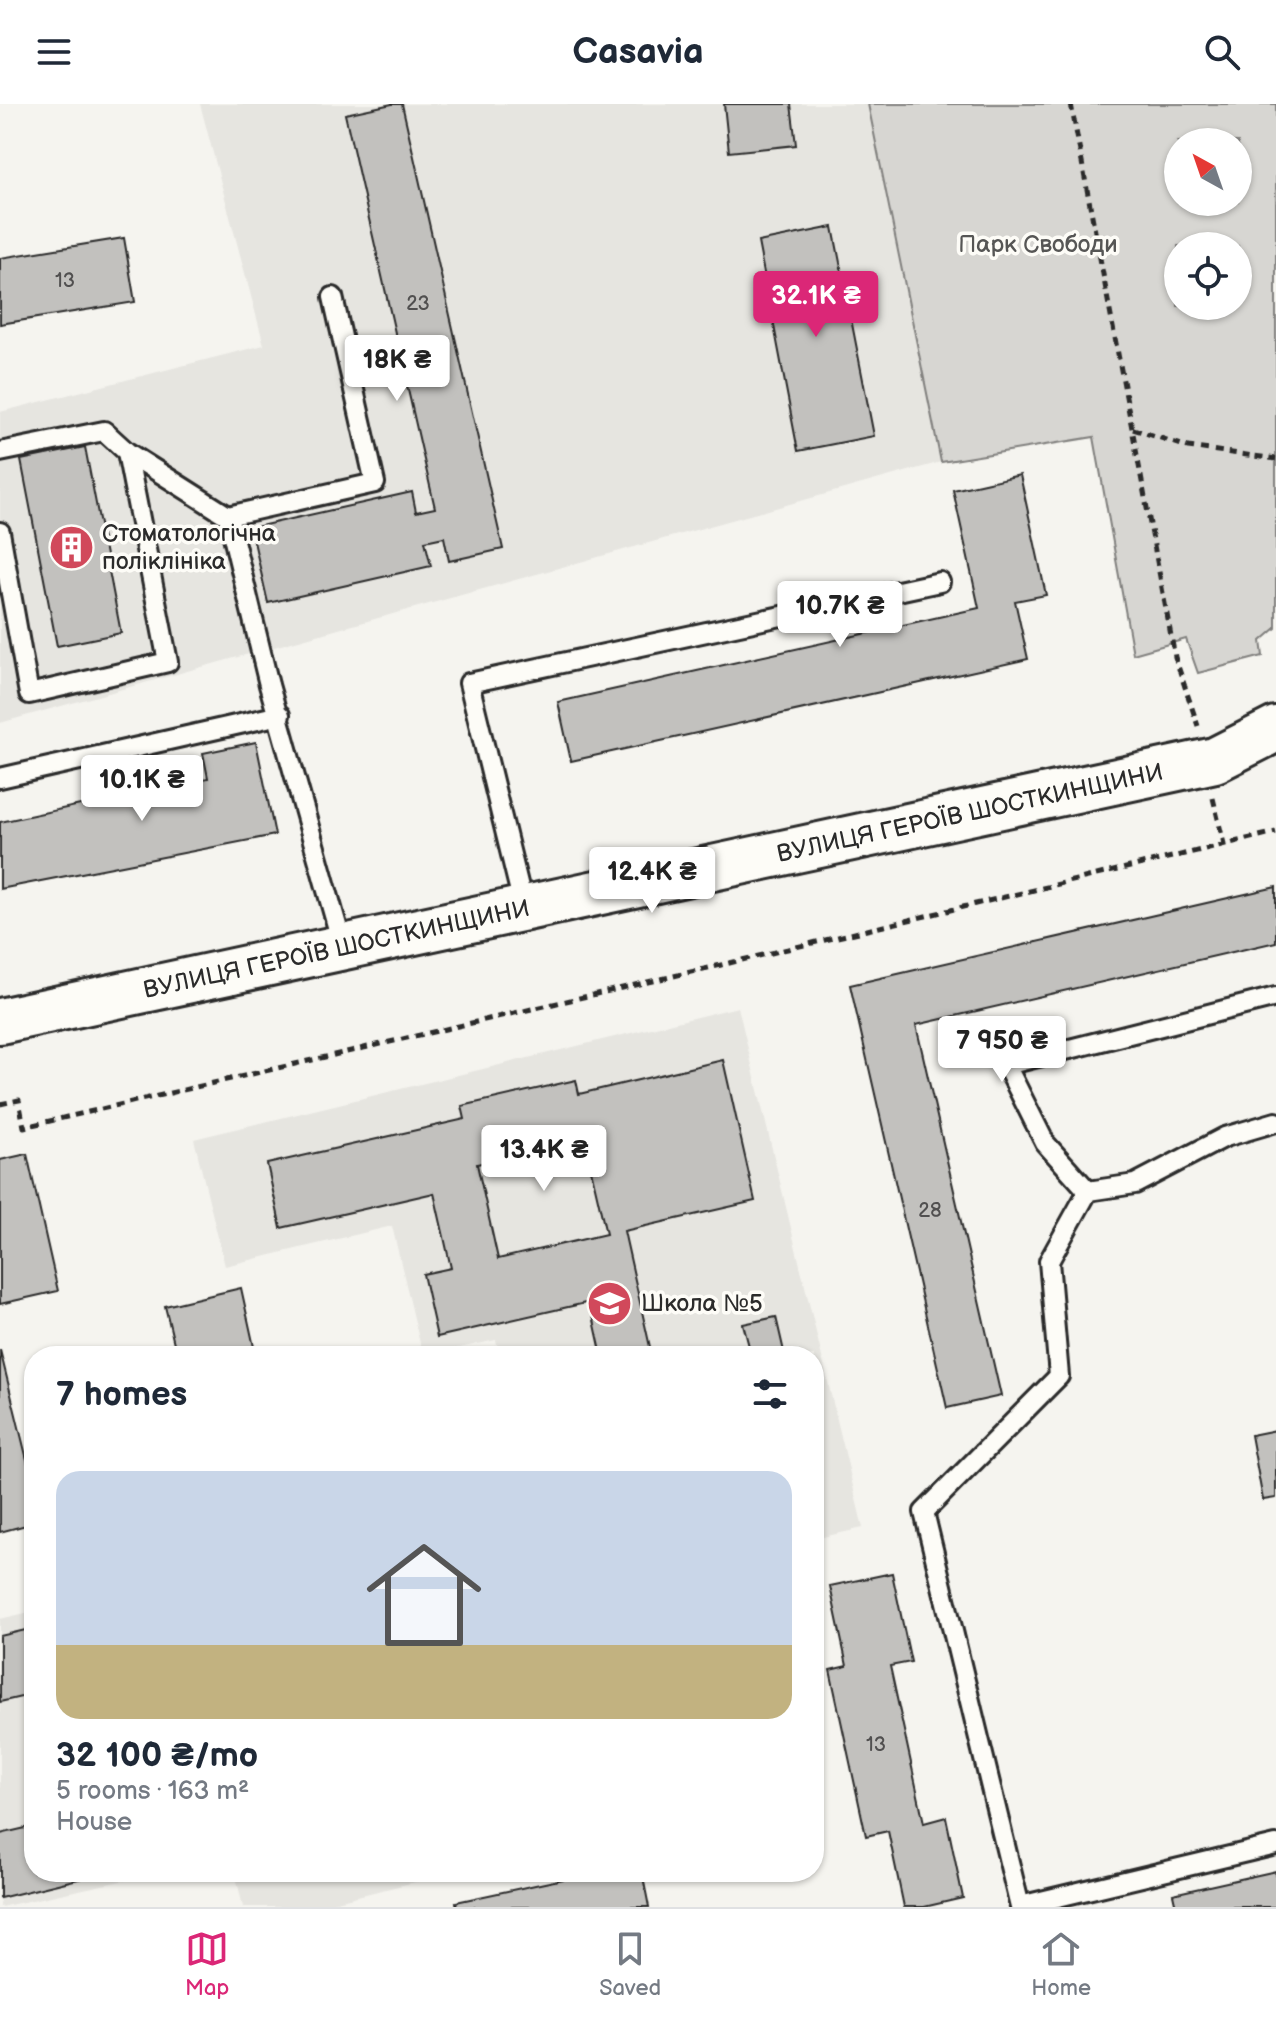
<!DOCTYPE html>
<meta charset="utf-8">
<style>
body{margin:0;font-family:"Balsamiq Sans",sans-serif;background:#f2f2f3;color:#1f2937;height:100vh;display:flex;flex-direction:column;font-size:30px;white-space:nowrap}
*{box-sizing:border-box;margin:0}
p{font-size:26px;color:#747a83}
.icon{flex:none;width:44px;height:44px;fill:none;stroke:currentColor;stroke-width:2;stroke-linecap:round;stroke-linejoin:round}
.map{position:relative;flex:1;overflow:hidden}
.drawer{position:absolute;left:24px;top:1242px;width:800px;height:536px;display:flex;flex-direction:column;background:#fff;border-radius:32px;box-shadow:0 2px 6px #0004}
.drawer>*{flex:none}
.needle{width:52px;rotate:320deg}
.tools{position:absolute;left:1164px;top:24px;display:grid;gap:16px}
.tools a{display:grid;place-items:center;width:88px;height:88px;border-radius:50%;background:#fff;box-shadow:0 2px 6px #0004;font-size:40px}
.price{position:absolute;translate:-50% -68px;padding:0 18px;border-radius:8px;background:#fff;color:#222;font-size:26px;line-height:52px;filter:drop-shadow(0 2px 4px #0008)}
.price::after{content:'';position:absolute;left:50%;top:48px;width:24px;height:18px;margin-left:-12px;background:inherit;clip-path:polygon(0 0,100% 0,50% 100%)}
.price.selected{background:#db2777;color:#fff}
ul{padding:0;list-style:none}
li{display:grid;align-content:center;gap:16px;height:424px;padding:0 32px}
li+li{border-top:2px solid #e0e1e3}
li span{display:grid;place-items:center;height:248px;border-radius:24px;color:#555}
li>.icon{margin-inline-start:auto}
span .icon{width:144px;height:144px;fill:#fffc;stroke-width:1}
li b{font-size:34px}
h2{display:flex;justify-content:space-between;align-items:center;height:96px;padding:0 32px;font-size:34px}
header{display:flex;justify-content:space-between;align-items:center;height:104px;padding:0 32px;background:#fff;font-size:36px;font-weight:700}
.tab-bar{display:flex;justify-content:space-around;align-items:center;height:112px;border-top:2px solid #e0e1e3;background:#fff;font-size:22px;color:#747a83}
.tab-bar a{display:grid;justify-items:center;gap:4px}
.tab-bar .selected{color:#db2777}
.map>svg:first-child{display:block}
.built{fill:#e6e5e0}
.green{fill:#d7d6d2;stroke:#81807e;stroke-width:2;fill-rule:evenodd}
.building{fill:#c2c1be;stroke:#2b2b2b;stroke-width:2;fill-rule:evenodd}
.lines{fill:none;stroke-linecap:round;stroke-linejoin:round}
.lane-casing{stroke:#2b2b2b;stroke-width:24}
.secondary-casing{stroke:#2b2b2b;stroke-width:50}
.path{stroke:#2b2b2b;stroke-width:5;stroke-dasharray:8 6;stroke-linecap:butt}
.lane{stroke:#fdfcf7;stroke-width:18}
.secondary{stroke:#fdfcf7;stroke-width:44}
.labels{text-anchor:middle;stroke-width:7;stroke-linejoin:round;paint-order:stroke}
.number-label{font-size:20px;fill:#515050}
.park-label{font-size:24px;fill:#565655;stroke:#fdfcf7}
.poi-label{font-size:24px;fill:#2b2b2b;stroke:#fdfcf7;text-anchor:start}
.street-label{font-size:24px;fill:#2b2b2b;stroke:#fdfcf7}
</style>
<header><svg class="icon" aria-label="menu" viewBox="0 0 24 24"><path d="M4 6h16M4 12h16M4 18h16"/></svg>Casavia<svg class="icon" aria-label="search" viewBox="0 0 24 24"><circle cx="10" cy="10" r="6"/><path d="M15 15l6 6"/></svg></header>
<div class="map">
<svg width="1276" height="1803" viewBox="0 0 1276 1803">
<rect width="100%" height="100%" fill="#f5f4ef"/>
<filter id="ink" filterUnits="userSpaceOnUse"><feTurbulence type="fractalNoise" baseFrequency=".0125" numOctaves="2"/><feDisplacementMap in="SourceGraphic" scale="16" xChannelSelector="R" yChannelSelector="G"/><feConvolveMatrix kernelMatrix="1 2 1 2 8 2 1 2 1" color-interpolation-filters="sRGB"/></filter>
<g filter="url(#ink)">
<path class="built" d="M200 0H868L941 358 0 619V308L264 241Z
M738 903 863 1424 814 1435V1252H500L496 1236 423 1252 392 1122 225 1162 194 1035Z
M34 1507V1768H163L0 1803V1515Z
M235 1768H456L312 1803H243Z"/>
<path class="green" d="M868 0H1276V524L1261 537 1263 552 1198 569 1186 535 1133 550 1094 333 941 358ZM1178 38H1238V98H1178ZM1178 142H1238V202H1178Z"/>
<path class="building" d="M392 0H402L503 445 449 457 444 433 425 437 431 462 268 499 251 424 412 388 416 408 435 404 345 10Z
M724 0H791L796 41 729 48Z
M833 123 874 332 798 347 758 138Z
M124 134 135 198 0 220V154Z
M85 343 121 529 57 542 21 356Z
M1020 371 1046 491 1015 497 1028 555 571 657 558 598 979 504 953 386Z
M256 638 275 731 0 785V718L208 674 203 649Z
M1276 783V838L916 921 1001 1292 947 1304 850 881Z
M723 956 755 1097 624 1127 652 1252H602L590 1198 437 1233 423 1170 451 1164 434 1089 281 1124 267 1060 465 1015 462 1002 576 976 579 990ZM584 1035 606 1130 498 1155 477 1060Z
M27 1050 58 1187 0 1200V1056Z
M241 1184 256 1252H177L165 1202Z
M776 1213 785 1252H723L750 1246 743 1220Z
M0 1246 34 1384V1419L0 1428Z
M1276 1326V1394L1263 1396 1251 1331Z
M892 1469 911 1558 890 1562 924 1719 946 1713 963 1794 924 1803H904L888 1727 866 1732 830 1566 847 1562 830 1482Z
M34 1524V1590L0 1598V1532Z
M34 1722V1768H107L0 1794V1730Z
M1276 1767V1803H1176L1173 1790Z
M596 1768H642L649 1803H457L456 1798Z"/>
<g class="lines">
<defs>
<path id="lane" d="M0 348 104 327 127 348 228 412 375 379 333 193
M228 412 269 581 343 843
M0 428 29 590 168 558 127 348
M0 674 280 611
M524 804 469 579 940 478
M1276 893 1006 961 1045 1039 1088 1087 1135 1080 1225 1033 1276 1018
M1020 1802 1276 1741
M1020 1803 924 1408 1059 1272 1049 1157 1088 1087"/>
<g id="secondary">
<path id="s1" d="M0 917 1215 656 1276 625"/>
</g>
</defs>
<use href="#lane" class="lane-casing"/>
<use href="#secondary" class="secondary-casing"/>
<path class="path" d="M1071 0 1175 553 1198 622
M1133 325 1188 343 1276 355
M1213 694 1224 740
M0 1000 19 996 24 1023 721 861 1276 728"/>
<use href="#lane" class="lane"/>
<use href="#secondary" class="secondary"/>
</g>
</g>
<defs>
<symbol id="building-disc" viewBox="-11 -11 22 22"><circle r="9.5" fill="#d1495b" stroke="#fdfcf7"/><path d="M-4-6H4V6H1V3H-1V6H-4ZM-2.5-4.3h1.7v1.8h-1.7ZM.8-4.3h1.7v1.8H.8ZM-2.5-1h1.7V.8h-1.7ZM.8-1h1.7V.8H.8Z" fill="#fff"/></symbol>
<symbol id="school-disc" viewBox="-11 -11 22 22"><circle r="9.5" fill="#d1495b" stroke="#fdfcf7"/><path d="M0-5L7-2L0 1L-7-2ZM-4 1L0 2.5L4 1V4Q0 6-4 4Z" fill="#fff"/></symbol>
</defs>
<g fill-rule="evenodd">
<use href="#building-disc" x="46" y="418" width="51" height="51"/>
<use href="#school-disc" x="584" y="1174" width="51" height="51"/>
</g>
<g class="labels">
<g class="number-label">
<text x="65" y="183">13</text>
<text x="418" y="206">23</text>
<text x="930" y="1113">28</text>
<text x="876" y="1647">13</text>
</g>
<g class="park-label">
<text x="1038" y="148">Парк Свободи</text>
</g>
<g class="poi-label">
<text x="102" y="437">Стоматологічна<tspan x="102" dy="28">поліклініка</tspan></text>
<text x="641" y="1207">Школа №5</text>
</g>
<g class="street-label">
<text dy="8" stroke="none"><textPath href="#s1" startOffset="992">ВУЛИЦЯ ГЕРОЇВ ШОСТКИНЩИНИ</textPath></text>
<text dy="8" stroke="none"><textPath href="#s1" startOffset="344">ВУЛИЦЯ ГЕРОЇВ ШОСТКИНЩИНИ</textPath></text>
</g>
</g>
</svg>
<div class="tools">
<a><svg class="needle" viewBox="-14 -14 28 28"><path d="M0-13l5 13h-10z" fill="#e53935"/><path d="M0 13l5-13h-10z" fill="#747a83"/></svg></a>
<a><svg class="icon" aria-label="locate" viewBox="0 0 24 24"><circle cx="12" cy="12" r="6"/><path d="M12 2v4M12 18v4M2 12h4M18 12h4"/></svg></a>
</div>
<b class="price selected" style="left:816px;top:235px">32.1K ₴</b>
<b class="price" style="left:397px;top:299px">18K ₴</b>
<b class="price" style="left:840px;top:545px">10.7K ₴</b>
<b class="price" style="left:142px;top:719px">10.1K ₴</b>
<b class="price" style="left:652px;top:811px">12.4K ₴</b>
<b class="price" style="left:1002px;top:980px">7 950 ₴</b>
<b class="price" style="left:544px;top:1089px">13.4K ₴</b>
<section class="drawer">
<h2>7 homes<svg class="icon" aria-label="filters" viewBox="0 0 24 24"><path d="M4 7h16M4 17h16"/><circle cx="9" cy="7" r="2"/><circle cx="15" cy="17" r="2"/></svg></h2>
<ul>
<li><span style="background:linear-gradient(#c9d6e8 70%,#c2b280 0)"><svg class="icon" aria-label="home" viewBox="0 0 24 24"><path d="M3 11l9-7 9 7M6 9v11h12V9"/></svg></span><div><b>32 100 ₴/mo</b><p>5 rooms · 163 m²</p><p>House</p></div></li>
</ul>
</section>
</div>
<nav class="tab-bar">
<a class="selected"><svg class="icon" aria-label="map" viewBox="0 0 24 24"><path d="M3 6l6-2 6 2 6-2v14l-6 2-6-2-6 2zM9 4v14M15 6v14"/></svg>Map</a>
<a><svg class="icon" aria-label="saved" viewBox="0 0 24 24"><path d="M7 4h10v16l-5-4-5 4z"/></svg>Saved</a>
<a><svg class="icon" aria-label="home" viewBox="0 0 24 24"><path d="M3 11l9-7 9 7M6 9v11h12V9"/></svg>Home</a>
</nav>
